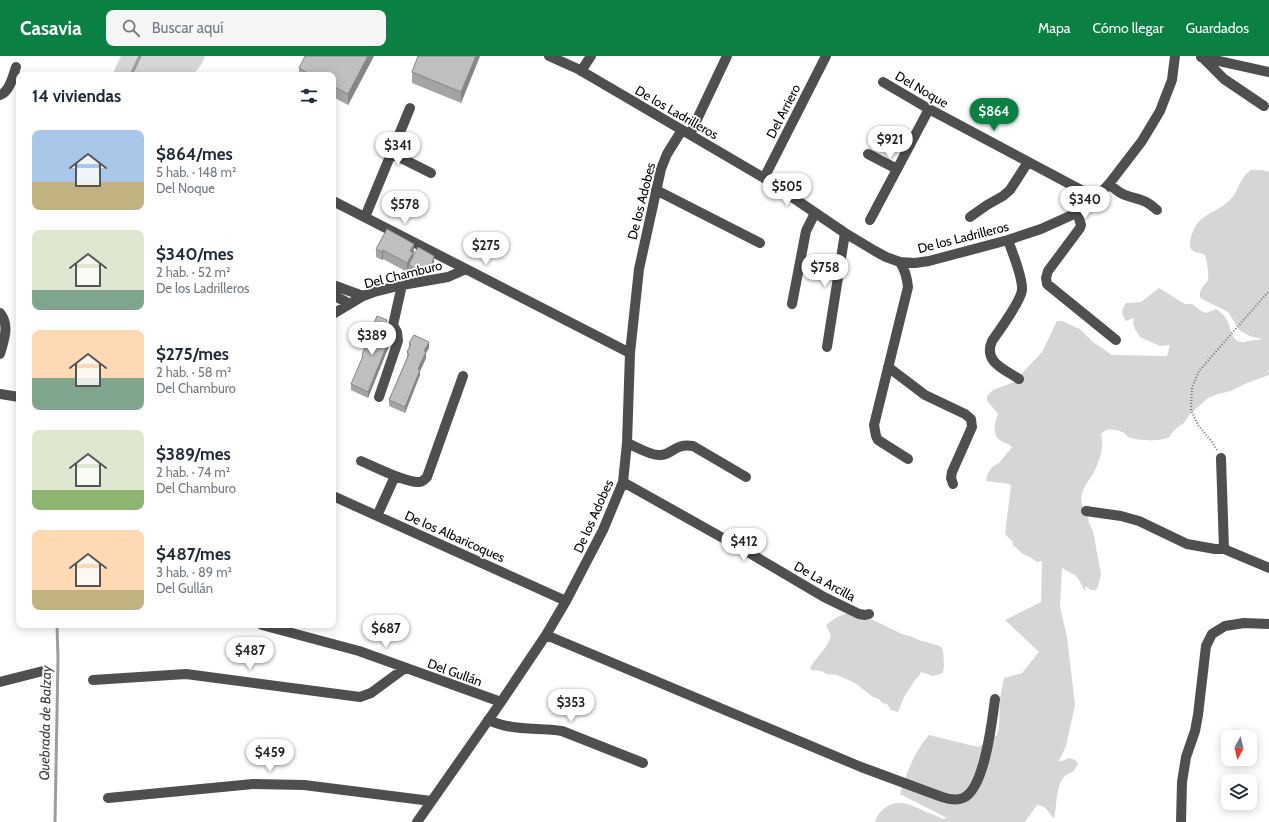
<!DOCTYPE html>
<html lang="es">
<meta charset="utf-8">
<style>
body{margin:0;font-family:Cabin,sans-serif;background:#f6f6f7;color:#1f2937;height:100vh;display:flex;flex-direction:column;font-size:15px;white-space:nowrap}
*{box-sizing:border-box;margin:0}
p{font-size:13px;color:#747a83}
.icon{flex:none;width:22px;height:22px;fill:none;stroke:currentColor;stroke-width:2;stroke-linecap:round;stroke-linejoin:round}
.map{position:relative;flex:1;overflow:hidden}
.drawer{position:absolute;left:16px;top:16px;width:320px;height:556px;display:flex;flex-direction:column;background:#fff;border-radius:8px;box-shadow:0 2px 10px #0003}
.drawer>*{flex:none}
.needle{width:26px;rotate:188deg}
.controls{position:absolute;left:1221px;top:674px;display:grid;gap:8px}
.controls a{display:grid;place-items:center;width:36px;height:36px;border-radius:8px;background:#fff;box-shadow:0 2px 10px #0003;font-size:20px}
.price{position:absolute;translate:-50% -34px;padding:0 9px;border-radius:14px;background:#fff;color:#222;font-size:13px;line-height:26px;filter:drop-shadow(0 1px 2px #0008)}
.price::after{content:'';position:absolute;left:50%;top:24px;width:12px;height:9px;margin-left:-6px;background:inherit;clip-path:polygon(0 0,100% 0,50% 100%)}
.price.selected{background:#0b8043;color:#fff}
ul{padding:0;list-style:none}
li{display:flex;align-items:center;gap:12px;height:100px;padding:0 16px}
li span{display:grid;place-items:center;flex:none;width:112px;height:80px;border-radius:8px;color:#555}
li>.icon{margin-inline-start:auto}
span .icon{width:48px;height:48px;fill:#fffc;stroke-width:1}
li b{font-size:17px}
h2{display:flex;justify-content:space-between;align-items:center;height:48px;padding:0 16px;font-size:17px}
header{display:flex;align-items:center;gap:24px;box-sizing:border-box;height:56px;padding:0 20px;background:#0b8043;color:#fff}
header strong{font-size:19px}
nav{display:flex;gap:22px;margin-inline-start:auto;font-size:14px}
.search{width:280px;height:36px;background:#f6f6f7;display:flex;align-items:center;gap:10px;box-sizing:border-box;padding:0 14px;border-radius:8px;color:#747a83;font-size:15px}
.map>svg:first-child{display:block}
.green{fill:#d6d6d6}
.lines{fill:none;stroke-linecap:round;stroke-linejoin:round}
.stream{stroke:#9d9d9d;stroke-width:3}
.path{stroke:#717171;stroke-width:2;stroke-dasharray:1 2;stroke-linecap:butt}
.minor{stroke:#4f4f4f;stroke-width:10}
.wall{fill:#a4a4a4}
.shaded-wall{fill:#868686}
.building{fill:#bfbfbf;stroke:#868686}
.labels{text-anchor:middle;stroke-width:3.5;stroke-linejoin:round;paint-order:stroke}
.street-label{font-size:13px;fill:#000;stroke:#fff}
.water-label{font-size:14px;font-style:italic;fill:#3e3e3e;stroke:#fff}
</style>
<header>
<strong>Casavia</strong>
<div class="search"><svg class="icon" aria-label="search" viewBox="0 0 24 24"><circle cx="10" cy="10" r="6"/><path d="M15 15l6 6"/></svg>Buscar aquí</div>
<nav><a>Mapa</a><a>Cómo llegar</a><a>Guardados</a></nav>
</header>
<div class="map">
<svg width="1269" height="766" viewBox="0 0 1269 766">
<rect width="100%" height="100%" fill="#fff"/>
<path class="green" d="M121 0H205L201 9 193 19H112Z
M1251 114H1261L1269 116V315L1267 316H1269V319L1247 327 1231 335 1218 338 1208 342 1189 359 1184 367 1179 370 1171 378 1170 381C1160 386 1138 385 1128 381 1125 375 1113 372 1106 374 1105 375 1102 377 1101 378 1105 391 1099 406 1093 418 1089 424 1084 430 1082 438 1080 444 1083 450 1083 456L1088 460 1089 467 1093 475 1101 518 1098 530 1096 534H1091L1085 530 1086 535C1082 532 1081 526 1077 521 1073 517 1066 515 1062 512L1060 551 1067 581 1075 649 1066 690 1059 705H1062L1069 702 1075 704 1078 708 1073 716C1054 720 1058 748 1054 763 1048 756 1047 750 1037 749L1025 766H875C879 752 893 744 907 748 912 749 917 752 922 754 929 758 935 758 942 763L947 762 900 738C907 716 914 696 929 679L978 691 997 679 999 671 1000 642 1004 622 1022 617 1039 596 1005 564 1041 546 1042 505 1037 506 1030 501 1023 498 1013 489 1012 485 1005 478 1011 430 1009 428 986 425 987 419 992 411 999 407 1012 391C1007 386 1006 388 1001 385 991 379 995 366 998 358L987 345V340L993 334 1014 326 1042 296 1057 265H1062L1080 273 1093 286 1112 299 1167 300 1170 289 1160 290 1140 281 1135 273 1133 267 1134 262 1126 265C1121 258 1121 254 1126 247L1141 246 1159 232 1185 248H1192L1201 255 1206 257 1216 253C1221 256 1224 259 1227 264 1231 271 1231 286 1242 286 1248 287 1242 286 1248 285 1252 284 1258 284 1263 283L1252 281 1240 275 1228 256 1202 243 1200 241C1199 233 1204 230 1208 224 1209 221 1207 203 1205 199 1201 197 1194 197 1191 193 1189 189 1190 185 1191 181 1198 156 1215 159 1230 144 1240 134 1238 123 1251 114Z
M848 557 869 562 902 578 910 580 919 584 940 590 943 594 944 609 943 616 941 618 933 620 921 616 919 620 915 624 904 641 898 656 891 654 887 648 882 647 879 643 873 641 855 627 837 619 827 618 821 615 812 614 810 612C816 601 828 592 831 580L826 569 837 561Z"/>
<g class="lines">
<path class="stream" d="M131 19 140 0
M55 766 58 603 57 569"/>
<path class="path" d="M1217 394 1212 386 1198 369 1191 354 1192 332 1199 315 1269 235"/>
<path class="minor" d="M549 0 578 13 764 122 845 177 875 195 886 201 900 206 915 207 929 205 1008 184 1041 173 1072 159 1096 142 1109 128 1142 85 1160 55 1172 24 1175 0
M1201 1 1269 16
M1202 1 1224 23 1264 50
M581 15 591 0
M883 26 929 53 1096 142
M0 39C10 36 13 20 16 11
M690 78 727 0
M391 97 431 117
M868 98 897 113
M764 122 826 0
M1109 128C1114 132 1119 137 1125 139 1139 144 1146 143 1157 154
M656 134 760 187
M333 145 466 213
M1077 156 1081 169 1080 172 1048 215 1046 222 1047 228 1116 284
M365 161 410 52
M970 161 987 149 1003 140 1010 134 1028 106
M870 164 929 53
M1008 184C1012 196 1023 221 1022 234 1021 245 999 275 992 285 983 306 1004 313 1019 323
M900 206C905 214 907 221 908 231L874 369 876 380 878 384 908 403
M333 229 363 240
M333 239 350 248
M792 248 806 175 815 157
M0 257C10 269 4 284 0 298
M333 258 363 240 374 236 402 229 448 221 466 213 630 297
M827 291 845 177
M888 311 925 339 965 358 971 363 972 371 952 416 951 422 953 428
M0 338 19 341
M379 341 398 285 397 276 393 269 402 229
M627 387C635 390 651 400 660 399 673 399 674 387 693 390L746 421
M1221 402 1224 493 1269 512
M361 405C373 410 406 427 419 426 422 426 424 424 427 421L463 320
M623 426 746 495 824 541 859 558 865 559 869 558
M333 440 566 545
M1086 455 1121 460 1139 465 1187 488 1215 493H1224
M377 460 395 420
M262 569 359 595 501 646
M546 579 861 711 942 741C948 743 956 745 963 742 985 733 992 665 995 643
M93 624 186 618 360 641 371 637 405 612
M0 626 43 615
M488 664C494 666 500 669 507 670 525 674 543 672 562 675L643 707
M108 742 253 728 304 729 431 745
M417 766 501 646 546 579 566 545 603 474 623 426 627 387 630 297 639 213 661 113 667 98 682 74
M1181 766 1182 726 1186 701 1195 675 1198 659 1206 590 1212 578 1225 570 1244 567 1269 568"/>
</g>
<path class="wall" d="M374 0 348 49 333 41V19H299V12Z
M418 0H480L461 47 412 27V16Z
M376 193 414 196 413 199V201L434 206 432 214 415 219 409 213V212L407 216 383 203 382 204 376 201Z
M387 270 384 276 391 285 368 342 351 334V328L362 304V299Z
M409 287 429 292 426 297V302L420 315V319L405 357 389 350V344L407 302V296L409 291Z"/>
<path class="shaded-wall" d="M368 0H374L348 49V38Z
M476 0H480L461 47V36Z
M414 188V196L413 199V205L409 208V212L407 216V207L410 195Z
M383 194V203L382 204V196Z
M434 200V206L432 214 415 219V214Z
M387 264V270L382 281V276Z
M391 279V285L368 342V336Z
M429 286V292L426 297V302L420 315V319L405 357V351L424 295Z"/>
<path class="building" d="M305 0H368L348 38 333 30V19H311L299 12Z
M418 0H476L461 36 412 16Z
M387 173 414 188 410 195 413 197 407 207 383 194 382 196 376 193Z
M418 191 434 200 432 208 415 214 409 208Z
M377 260 387 264 382 276 391 279 368 336 351 328 363 300 362 299Z
M414 279 429 286 424 295 426 296 418 313 420 314 405 351 389 344 409 298 407 296 411 288 409 287Z"/>
<g class="labels">
<g class="street-label">
<text transform="translate(922 33) rotate(30)" y="5">Del Noque</text>
<text transform="translate(783 55) rotate(-63)" y="5">Del Arriero</text>
<text transform="translate(677 56) rotate(30)" y="5">De los Ladrilleros</text>
<text transform="translate(641 145) rotate(-76)" y="5">De los Adobes</text>
<text transform="translate(963 181) rotate(-14)" y="5">De los Ladrilleros</text>
<text transform="translate(403 218) rotate(-14)" y="5">Del Chamburo</text>
<text transform="translate(593 460) rotate(-66)" y="5">De los Adobes</text>
<text transform="translate(455 480) rotate(24)" y="5">De los Albaricoques</text>
<text transform="translate(825 525) rotate(29)" y="5">De La Arcilla</text>
<text transform="translate(455 616) rotate(20)" y="5">Del Gullán</text>
</g>
<g class="water-label">
<text transform="translate(45 667) rotate(-89)" y="5">Quebrada de Balzay</text>
</g>
</g>
</svg>
<div class="controls">
<a><svg class="needle" viewBox="-14 -14 28 28"><path d="M0-13l5 13h-10z" fill="#e53935"/><path d="M0 13l5-13h-10z" fill="#747a83"/></svg></a>
<a><svg class="icon" aria-label="layers" viewBox="0 0 24 24"><path d="M12 4l9 5-9 5-9-5zM3 14l9 5 9-5"/></svg></a>
</div>
<b class="price selected" style="left:994px;top:76px">$864</b>
<b class="price" style="left:890px;top:104px">$921</b>
<b class="price" style="left:398px;top:110px">$341</b>
<b class="price" style="left:787px;top:151px">$505</b>
<b class="price" style="left:1085px;top:164px">$340</b>
<b class="price" style="left:405px;top:169px">$578</b>
<b class="price" style="left:486px;top:210px">$275</b>
<b class="price" style="left:825px;top:232px">$758</b>
<b class="price" style="left:372px;top:300px">$389</b>
<b class="price" style="left:744px;top:506px">$412</b>
<b class="price" style="left:386px;top:593px">$687</b>
<b class="price" style="left:250px;top:615px">$487</b>
<b class="price" style="left:571px;top:667px">$353</b>
<b class="price" style="left:270px;top:717px">$459</b>
<section class="drawer">
<h2>14 viviendas<svg class="icon" aria-label="filters" viewBox="0 0 24 24"><path d="M4 7h16M4 17h16"/><circle cx="9" cy="7" r="2"/><circle cx="15" cy="17" r="2"/></svg></h2>
<ul>
<li><span style="background:linear-gradient(#a9c7e8 65%,#c2b280 0)"><svg class="icon" aria-label="home" viewBox="0 0 24 24"><path d="M3 11l9-7 9 7M6 9v11h12V9"/></svg></span><div><b>$864/mes</b><p>5 hab. · 148 m²</p><p>Del Noque</p></div></li>
<li><span style="background:linear-gradient(#dfe7d0 75%,#7fa58c 0)"><svg class="icon" aria-label="home" viewBox="0 0 24 24"><path d="M3 11l9-7 9 7M6 9v11h12V9"/></svg></span><div><b>$340/mes</b><p>2 hab. · 52 m²</p><p>De los Ladrilleros</p></div></li>
<li><span style="background:linear-gradient(#ffd9b3 60%,#7fa58c 0)"><svg class="icon" aria-label="home" viewBox="0 0 24 24"><path d="M3 11l9-7 9 7M6 9v11h12V9"/></svg></span><div><b>$275/mes</b><p>2 hab. · 58 m²</p><p>Del Chamburo</p></div></li>
<li><span style="background:linear-gradient(#dfe7d0 75%,#8fb573 0)"><svg class="icon" aria-label="home" viewBox="0 0 24 24"><path d="M3 11l9-7 9 7M6 9v11h12V9"/></svg></span><div><b>$389/mes</b><p>2 hab. · 74 m²</p><p>Del Chamburo</p></div></li>
<li><span style="background:linear-gradient(#ffd9b3 75%,#c2b280 0)"><svg class="icon" aria-label="home" viewBox="0 0 24 24"><path d="M3 11l9-7 9 7M6 9v11h12V9"/></svg></span><div><b>$487/mes</b><p>3 hab. · 89 m²</p><p>Del Gullán</p></div></li>
</ul>
</section>
</div>
